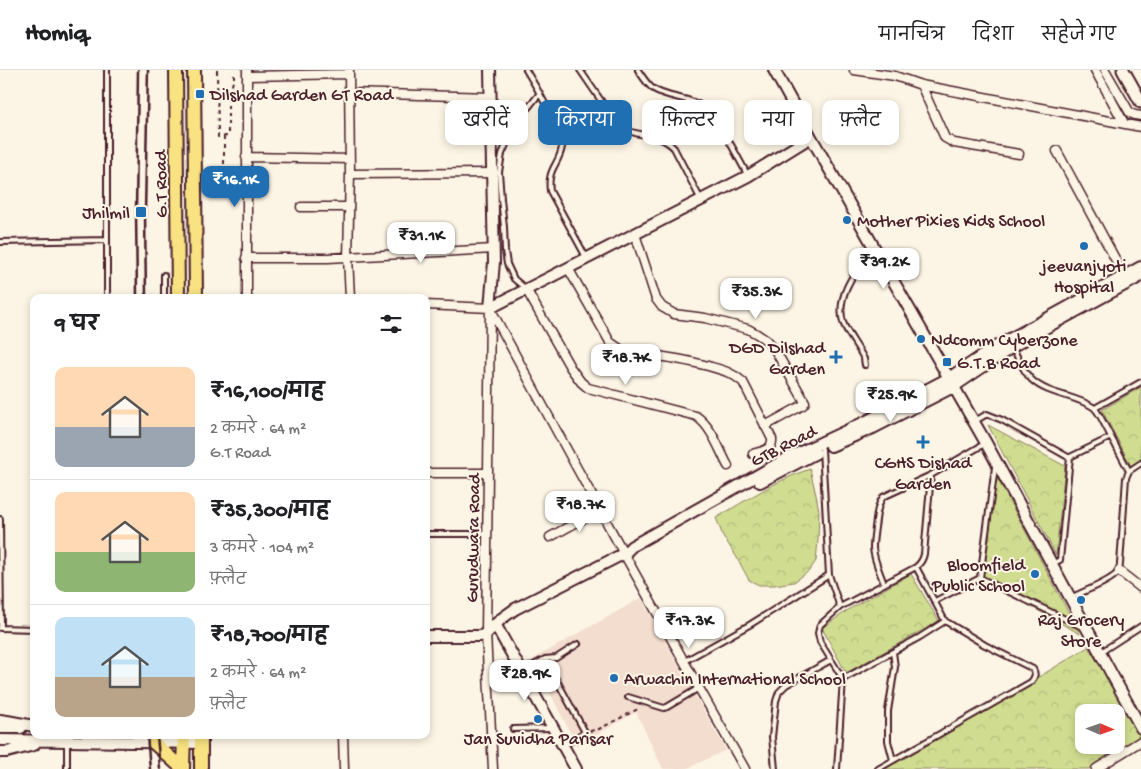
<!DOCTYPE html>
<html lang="hi">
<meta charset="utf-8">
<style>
body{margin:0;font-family:"Gochi Hand","Playpen Sans Deva",sans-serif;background:#f2f2f2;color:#202124;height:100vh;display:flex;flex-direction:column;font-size:19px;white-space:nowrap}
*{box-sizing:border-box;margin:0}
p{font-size:16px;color:#757577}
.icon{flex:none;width:28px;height:28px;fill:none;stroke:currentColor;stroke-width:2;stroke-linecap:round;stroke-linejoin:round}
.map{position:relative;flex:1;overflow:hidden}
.panel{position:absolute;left:30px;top:224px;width:400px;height:445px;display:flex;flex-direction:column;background:#fff;border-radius:10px;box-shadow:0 2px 8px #0003}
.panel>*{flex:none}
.top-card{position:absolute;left:445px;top:30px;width:475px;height:45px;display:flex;gap:10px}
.needle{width:32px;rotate:92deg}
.fabs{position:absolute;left:1075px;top:634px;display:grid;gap:10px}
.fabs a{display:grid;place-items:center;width:50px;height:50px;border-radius:10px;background:#fff;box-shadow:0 2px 8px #0003;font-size:25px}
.price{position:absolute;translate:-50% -42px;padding:0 11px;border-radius:10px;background:#fff;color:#222;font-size:16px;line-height:32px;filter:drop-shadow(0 1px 2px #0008)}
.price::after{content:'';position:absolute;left:50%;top:30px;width:15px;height:11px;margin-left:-8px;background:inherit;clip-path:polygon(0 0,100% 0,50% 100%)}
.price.selected{background:#1f6fb2;color:#fff}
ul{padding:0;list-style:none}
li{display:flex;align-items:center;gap:15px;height:125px;padding:0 25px}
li+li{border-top:1px solid #e0e0e0}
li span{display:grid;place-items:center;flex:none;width:140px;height:100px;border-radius:10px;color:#555}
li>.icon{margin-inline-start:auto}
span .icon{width:60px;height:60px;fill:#fffc;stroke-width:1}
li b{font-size:21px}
h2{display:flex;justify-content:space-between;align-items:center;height:60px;padding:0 25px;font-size:21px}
.pill{padding:0 18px;border-radius:10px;background:#fff;box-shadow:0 2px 8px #0003;font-size:18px;line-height:45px}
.pill.selected{background:#1f6fb2;color:#fff}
header{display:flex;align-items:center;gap:30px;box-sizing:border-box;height:70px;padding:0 25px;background:#fff;border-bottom:1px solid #e0e0e0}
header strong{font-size:24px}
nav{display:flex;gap:28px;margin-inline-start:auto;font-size:18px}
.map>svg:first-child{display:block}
.built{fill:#f3ddce}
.park{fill:url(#park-crowns);stroke:#8d7e5e;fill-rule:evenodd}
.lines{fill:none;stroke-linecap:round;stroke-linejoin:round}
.service-casing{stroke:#4a1f2b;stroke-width:8}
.minor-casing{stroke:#4a1f2b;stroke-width:11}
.tertiary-casing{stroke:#4a1f2b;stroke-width:14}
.secondary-casing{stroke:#4a1f2b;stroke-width:15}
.trunk-casing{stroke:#4a1f2b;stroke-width:16}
.path{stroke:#4a1f2b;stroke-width:2;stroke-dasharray:4 4;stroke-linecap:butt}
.service{stroke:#fcf5e5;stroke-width:4}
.minor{stroke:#fcf5e5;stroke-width:8}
.tertiary{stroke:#fcf5e5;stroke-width:10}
.secondary{stroke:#fcf5e5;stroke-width:11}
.trunk{stroke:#f8e281;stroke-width:12}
.rail{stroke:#4a1f2b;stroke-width:2.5}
.poi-dot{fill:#1f6fb2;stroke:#fcf5e5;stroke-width:2}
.labels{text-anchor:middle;stroke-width:4;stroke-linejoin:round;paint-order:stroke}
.poi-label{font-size:18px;fill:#4a1f2b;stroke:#fcf5e5;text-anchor:start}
.street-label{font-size:18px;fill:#4a1f2b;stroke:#fcf5e5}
</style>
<header>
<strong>Homiq</strong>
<nav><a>मानचित्र</a><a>दिशा</a><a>सहेजे गए</a></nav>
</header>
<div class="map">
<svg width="1141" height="699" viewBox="0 0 1141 699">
<defs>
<pattern id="park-crowns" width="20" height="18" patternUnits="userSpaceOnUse" patternTransform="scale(1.25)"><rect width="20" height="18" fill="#d0dd90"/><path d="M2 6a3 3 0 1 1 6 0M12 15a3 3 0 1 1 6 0" fill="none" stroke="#b4bd7c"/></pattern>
</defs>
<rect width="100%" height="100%" fill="#fcf5e5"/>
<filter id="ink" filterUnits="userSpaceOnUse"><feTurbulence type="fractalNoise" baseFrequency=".02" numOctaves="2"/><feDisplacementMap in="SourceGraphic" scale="10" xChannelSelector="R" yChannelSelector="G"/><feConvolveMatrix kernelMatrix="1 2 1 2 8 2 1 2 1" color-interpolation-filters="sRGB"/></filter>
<g filter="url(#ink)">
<path class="built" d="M641 528 726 680 686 699H663L636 642 577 676 533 589Z"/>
<path class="park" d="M1141 317V390L1131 396 1102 340Z
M988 355 1065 396 1056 485Z
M810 399 816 425 819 441 818 470 816 491 809 501 794 512 774 515H759L749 510 736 486 723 466 716 448C745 431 778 409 810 399Z
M993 400 1080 564 980 508Z
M911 504 939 551 846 603 822 558 851 538Z
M1088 577 1141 659V671L1089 699H881L983 641ZM1084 642H1116V675H1084Z"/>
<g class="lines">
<defs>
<path id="service" d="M526 0C534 13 564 64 562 77 559 95 547 98 550 121L586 187
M580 0 617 54C636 70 657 60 674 78L701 130
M638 0C642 6 646 13 652 18 667 29 688 26 703 37 718 47 737 86 747 104
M0 172 107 170
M526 219 514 209 507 194 505 181 504 157 501 129 499 102 502 84 515 54 540 23
M107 228V0
M164 228V205
M1012 277C1019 288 1022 301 1032 310 1048 325 1075 325 1093 337 1096 339 1098 343 1100 346L1129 401
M865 295 864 289C859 278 846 262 843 252 835 225 858 198 872 178
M1095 338 1141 312
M975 351 987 344 1002 350 1068 387H1070L1111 367
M819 374 822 379 829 505
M0 449 1 558
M426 464H488
M1052 494 1060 490 1070 387
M916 497 945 551 920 567 843 609 820 572 818 563 820 555 840 537 916 497C921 493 923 490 924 484L931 405 986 373
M980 508 1084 558
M884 514C880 502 874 491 873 478 873 469 875 459 876 450 877 442 878 434 883 427L931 405
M1071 528C1083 521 1111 512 1118 502 1119 500 1120 497 1120 494L1126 408 1129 401 1141 393
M935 531 980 508 995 397
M0 558 34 559
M893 582 895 597 888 641V671L893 690
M1101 582 1141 556
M545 589 585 662 564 675
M683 592 751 554 829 505 840 537
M522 601 545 589 556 588 578 574
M628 627 664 638 667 637 699 618
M513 659 551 658
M67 699V672
M775 699 772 667 776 631 779 622 786 615 831 590
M837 699 843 609
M878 699 1031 612C1035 607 1036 604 1033 599L985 575 945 551"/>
<path id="minor" d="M247 0V228
M349 0 350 104 348 187 350 228
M854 0 895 6 921 15 1141 57
M1095 0 1124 53
M1105 0 1130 43 1135 45 1141 46
M247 6 349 4
M921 15 945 68 954 73 1019 84
M349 23 491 27
M1057 81 1126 209
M246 87 350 89
M350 104 492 103
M301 137H349
M635 164 656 229 662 237 674 244 705 248 748 259 757 264 766 270 775 280 805 332 803 335 765 356
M246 188H328L494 179
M568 198 610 272 623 281C652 285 680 288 708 296 722 300 732 302 743 312L772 369C773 380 762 381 753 384
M526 219 570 297 581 312 588 318 600 321 696 346C712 357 719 379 728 396
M426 235 490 238C573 392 658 547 745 699
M490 240 486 564 493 699
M426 403H488
M550 467 599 440
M1119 501 1141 518
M343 665 344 699
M1096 699 1141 671"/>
<path id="tertiary" d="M774 0 811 67
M490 238 748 106 811 67 986 373 1141 658
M490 238 494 192 490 0
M831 376 873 358 953 317 1012 277 1034 264 1141 206
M760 412 816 383
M495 554 576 699
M426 566H480L486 564 501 549 515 539 625 483 632 476 788 388 867 351 949 308 997 276 1141 197
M0 650 7 651 34 656
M0 658H21
M0 670 201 673
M0 682H7L34 675"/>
<path id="secondary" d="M1123 0 1141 32"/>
<path id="trunk" d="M176 0 178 228
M194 0 196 228
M154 673 183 699
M183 699 184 665
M201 699V665"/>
</defs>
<use href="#service" class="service-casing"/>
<use href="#minor" class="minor-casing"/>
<use href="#tertiary" class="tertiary-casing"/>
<use href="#secondary" class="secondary-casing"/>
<use href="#trunk" class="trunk-casing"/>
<path class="path" d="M217 0 218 67 228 66V29L234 8V0
M224 102V67
M210 225 211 228
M590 661 599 659 638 639"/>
<use href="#service" class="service"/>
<use href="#minor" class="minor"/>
<use href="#tertiary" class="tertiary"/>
<use href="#secondary" class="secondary"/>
<use href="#trunk" class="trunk"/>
<path class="rail" d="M137 228 136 142 138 0
M146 228 145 142 148 0
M147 665 150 699
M157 665 160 699"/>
</g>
</g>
<g class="poi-dot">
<rect x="195" y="19" width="10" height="10" rx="2.5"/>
<rect x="135" y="136" width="12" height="12" rx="2.5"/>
<circle cx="847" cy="150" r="5"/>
<circle cx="1084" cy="176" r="5"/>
<circle cx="921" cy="269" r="5"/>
<path d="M833.5 279.5h5v5h5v5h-5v5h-5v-5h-5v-5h5z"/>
<rect x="942" y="287" width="10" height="10" rx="2.5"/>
<path d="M920.5 364.5h5v5h5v5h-5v5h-5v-5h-5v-5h5z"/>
<circle cx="1035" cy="504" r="5"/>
<circle cx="1081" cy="530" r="5"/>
<circle cx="614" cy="608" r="5"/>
<circle cx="538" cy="649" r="5"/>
</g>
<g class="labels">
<g class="poi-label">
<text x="210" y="30">Dilshad Garden GT Road</text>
<text x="130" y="148" text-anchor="end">Jhilmil</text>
<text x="857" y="156">Mother Pixies Kids School</text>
<text x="1084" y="201" text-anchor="middle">jeevanjyoti<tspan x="1084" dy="21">Hospital</tspan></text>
<text x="931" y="275">Ndcomm Cyberzone</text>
<text x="825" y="283" text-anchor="end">DGD Dilshad<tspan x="825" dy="21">Garden</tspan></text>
<text x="957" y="298">G.T.B Road</text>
<text x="923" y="398" text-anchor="middle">CGHS Dishad<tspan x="923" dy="21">Garden</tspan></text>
<text x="1025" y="500" text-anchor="end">Bloomfield<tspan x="1025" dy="21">Public School</tspan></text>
<text x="1081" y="555" text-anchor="middle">Raj Grocery<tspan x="1081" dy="21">Store</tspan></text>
<text x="624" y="614">Arwachin International School</text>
<text x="538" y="674" text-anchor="middle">Jan Suvidha Parisar</text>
</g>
<g class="street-label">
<text transform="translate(160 114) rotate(-91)" y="6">G.T Road</text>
<text transform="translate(783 375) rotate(-27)" y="6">GTB Road</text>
<text transform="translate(472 468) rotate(-89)" y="6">Gurudwara Road</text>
</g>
</g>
</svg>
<div class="fabs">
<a><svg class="needle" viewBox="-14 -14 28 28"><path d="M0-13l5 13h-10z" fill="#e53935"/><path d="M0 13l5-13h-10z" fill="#757577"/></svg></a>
</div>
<b class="price selected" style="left:235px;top:138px">₹16.1K</b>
<b class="price" style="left:421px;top:194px">₹31.1K</b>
<b class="price" style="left:884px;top:220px">₹39.2K</b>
<b class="price" style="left:756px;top:250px">₹35.3K</b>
<b class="price" style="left:626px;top:316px">₹18.7K</b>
<b class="price" style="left:891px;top:353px">₹25.9K</b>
<b class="price" style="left:580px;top:463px">₹18.7K</b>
<b class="price" style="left:689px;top:579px">₹17.3K</b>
<b class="price" style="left:525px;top:632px">₹28.9K</b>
<div class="top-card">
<a class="pill">खरीदें</a>
<a class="pill selected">किराया</a>
<a class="pill">फ़िल्टर</a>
<a class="pill">नया</a>
<a class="pill">फ़्लैट</a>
</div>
<section class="panel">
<h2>9 घर<svg class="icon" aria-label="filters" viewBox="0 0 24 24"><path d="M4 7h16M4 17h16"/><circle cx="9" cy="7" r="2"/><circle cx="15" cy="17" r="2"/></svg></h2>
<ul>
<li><span style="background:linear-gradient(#ffd9b3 60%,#9aa5b1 0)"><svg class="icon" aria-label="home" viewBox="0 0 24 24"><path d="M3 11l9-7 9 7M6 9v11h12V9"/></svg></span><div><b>₹16,100/माह</b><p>2 कमरे · 64 m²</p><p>G.T Road</p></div></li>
<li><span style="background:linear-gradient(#ffd9b3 60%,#8fb573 0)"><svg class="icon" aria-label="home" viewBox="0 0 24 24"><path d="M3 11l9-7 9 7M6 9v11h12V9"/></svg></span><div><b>₹35,300/माह</b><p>3 कमरे · 104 m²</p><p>फ़्लैट</p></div></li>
<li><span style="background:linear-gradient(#bfe0f5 60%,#b9a48a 0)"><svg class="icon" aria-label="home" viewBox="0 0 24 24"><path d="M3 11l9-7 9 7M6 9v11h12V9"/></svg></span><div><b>₹18,700/माह</b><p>2 कमरे · 64 m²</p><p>फ़्लैट</p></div></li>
</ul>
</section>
</div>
